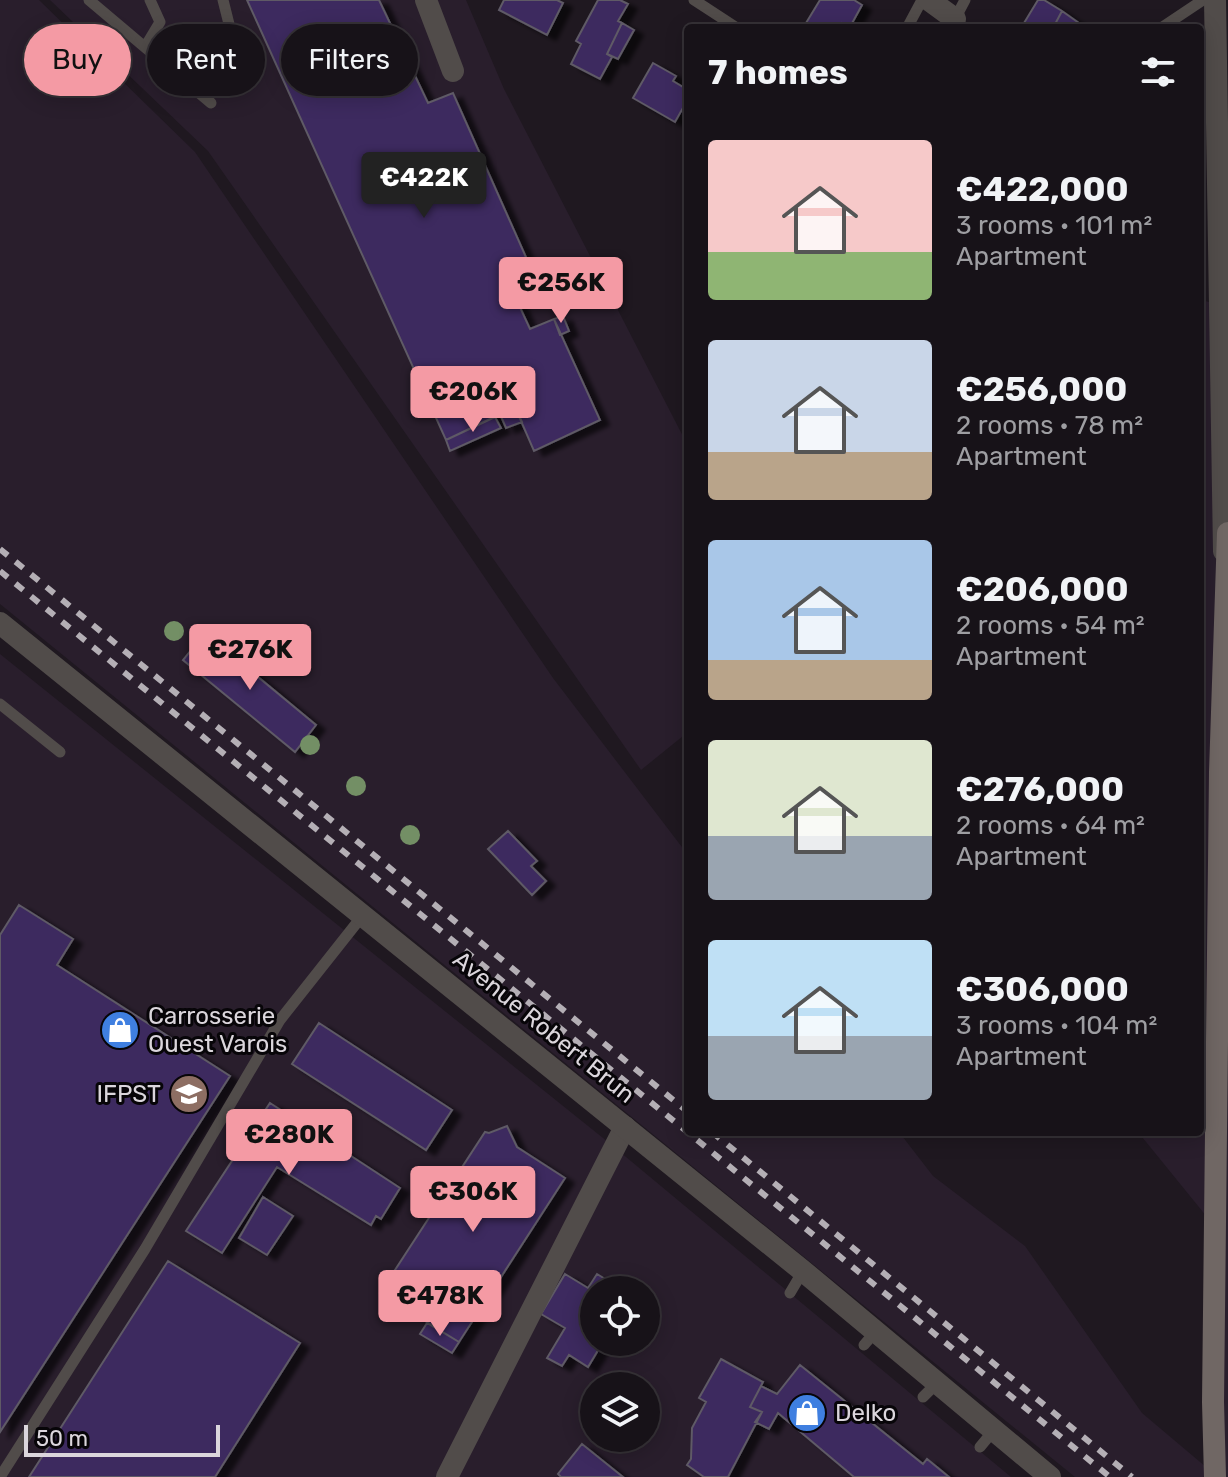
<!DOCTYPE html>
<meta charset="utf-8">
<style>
body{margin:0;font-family:Rubik,sans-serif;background:#242025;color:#f1f3f6;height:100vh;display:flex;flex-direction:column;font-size:30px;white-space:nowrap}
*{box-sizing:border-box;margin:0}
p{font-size:26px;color:#9e9ea2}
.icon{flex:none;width:44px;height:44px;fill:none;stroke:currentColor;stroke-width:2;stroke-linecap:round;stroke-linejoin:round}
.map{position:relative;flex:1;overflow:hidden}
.details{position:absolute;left:684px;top:24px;width:520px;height:1112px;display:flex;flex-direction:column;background:#171218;border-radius:8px;box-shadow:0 4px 20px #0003,0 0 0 2px #363237}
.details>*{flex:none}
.banner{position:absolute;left:24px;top:24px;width:540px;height:72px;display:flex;gap:16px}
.tools{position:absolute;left:580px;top:1276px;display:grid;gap:16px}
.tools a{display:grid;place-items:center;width:80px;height:80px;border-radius:50%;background:#171218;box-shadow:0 4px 20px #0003,0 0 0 2px #363237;font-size:40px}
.scale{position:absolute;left:24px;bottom:20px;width:196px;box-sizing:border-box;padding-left:8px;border:4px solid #dbd6dc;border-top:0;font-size:22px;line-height:28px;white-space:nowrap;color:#dbd6dc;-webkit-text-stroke:6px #070508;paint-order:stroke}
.price{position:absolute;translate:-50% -68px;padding:0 18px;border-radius:8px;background:#f49aa4;color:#111;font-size:26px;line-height:52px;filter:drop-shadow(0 2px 4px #0008)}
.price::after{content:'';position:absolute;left:50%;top:48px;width:24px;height:18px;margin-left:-12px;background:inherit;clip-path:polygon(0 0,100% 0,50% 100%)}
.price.selected{background:#222;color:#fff}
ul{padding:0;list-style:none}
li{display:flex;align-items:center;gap:24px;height:200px;padding:0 24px}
li span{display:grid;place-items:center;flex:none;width:224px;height:160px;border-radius:8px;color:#555}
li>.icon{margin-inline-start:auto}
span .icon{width:96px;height:96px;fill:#fffc;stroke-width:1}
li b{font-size:34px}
h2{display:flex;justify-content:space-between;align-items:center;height:96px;padding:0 24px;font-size:34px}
.pill{padding:0 28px;border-radius:36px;background:#171218;box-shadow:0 4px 20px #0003,0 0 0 2px #363237;font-size:28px;line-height:72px}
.pill.selected{background:#f49aa4;color:#111}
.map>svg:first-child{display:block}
.built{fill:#291e2c;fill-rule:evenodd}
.building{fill:#3e295f;stroke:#5e5a66;stroke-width:2;filter:url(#shadow)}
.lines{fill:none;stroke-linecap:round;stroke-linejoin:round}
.service{stroke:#514c4a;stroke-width:11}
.minor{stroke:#514c4a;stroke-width:22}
.tertiary{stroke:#514c4a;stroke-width:22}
.secondary{stroke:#706764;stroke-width:22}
.rail{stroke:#b4afb5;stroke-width:6;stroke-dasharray:10 10;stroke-linecap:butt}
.tree{fill:#738f65}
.labels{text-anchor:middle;stroke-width:6;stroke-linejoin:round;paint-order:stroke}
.poi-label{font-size:24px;fill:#dbd6dc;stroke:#070508;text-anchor:start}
.street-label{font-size:24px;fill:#dbd6dc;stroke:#070508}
</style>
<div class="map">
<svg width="1228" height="1477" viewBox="0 0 1228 1477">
<defs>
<filter id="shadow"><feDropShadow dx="9" dy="5" stdDeviation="2" flood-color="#0009"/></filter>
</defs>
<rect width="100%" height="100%" fill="#1f1820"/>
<path class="built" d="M0 0H39L195 152 553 678 688 855V1132H899L933 1176 1025 1246 1142 1413 1206 1467 1207 1217 1138 1132H1200V299L1228 309V1477H1075L0 604Z
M50 0H466L504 89 688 446V732L641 770 208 151Z
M0 654 608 1142 1011 1477H0ZM594 1290H646V1342H594ZM594 1386H646V1438H594Z"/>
<path class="building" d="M247 0H379L428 103 453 93 529 264 505 275 530 329 554 319 600 420 534 451 515 407 446 440Z
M504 0H557L563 3 547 35 499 10Z
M598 0H620L628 4 618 21 622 23 607 54 612 57 600 79 571 64 581 44 576 41Z
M820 0H854L862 5 850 27 842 23 838 28H803Z
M1038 0H1044L1062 11 1053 28H1021Z
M1062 11 1086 28 1054 26Z
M622 23 634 30 618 59 607 54Z
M653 63 676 76 673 81 688 90V99L675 122 633 98Z
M563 316 569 331 560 335 554 319Z
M515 407 522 422 506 428 500 414Z
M495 417 501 428 450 451 446 440Z
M205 633 316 725 295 752 183 660Z
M508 831 537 861 531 866 546 881 532 895 488 849Z
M19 905 73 939 57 965 230 1076 0 1432V935Z
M319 1023 452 1110 426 1150 292 1064Z
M270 1103 400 1188 381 1219 376 1216 371 1225 277 1167 222 1253 186 1231Z
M507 1126 517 1147 565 1178 459 1342 380 1293 485 1132 489 1133Z
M263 1197 293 1216 267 1255 239 1238Z
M168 1261 300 1343 215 1477H29Z
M565 1274 588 1288 597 1274 623 1290H594V1342H603L588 1367 569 1355 562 1366 547 1358 565 1328 541 1314Z
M427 1323 459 1342 452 1353 420 1334Z
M721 1359 763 1382 750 1407 762 1412 728 1477H704L687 1465 691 1459 692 1428 706 1402 699 1398Z
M800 1365 923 1464 927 1459 949 1477H854L778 1413 769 1429 755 1422 762 1412 750 1407 761 1386 777 1394Z
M582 1444 623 1477H561L558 1474Z"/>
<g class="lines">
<path class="service" d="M89 0 211 103
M223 0 230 28
M694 0 737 28
M955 19 965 0
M907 28 922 0
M1161 28 1203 0
M145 47 160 22 150 0
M0 704 60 752
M790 1293 803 1271
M864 1345 875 1332
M923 1397 937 1383
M980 1447 994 1430
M0 1477 145 1249 280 1020 363 915"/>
<path class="minor" d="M426 0 453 71
M929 0 955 19 950 28
M447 1477 625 1127"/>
<path class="tertiary" d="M1215 0 1224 551
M0 623 803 1271 1050 1477"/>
<path class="secondary" d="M1215 1477 1213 1402 1220 772 1228 533"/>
<path class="rail" d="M0 549 688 1112
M0 571 1110 1477
M712 1132 1132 1477"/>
</g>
<g class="tree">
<circle cx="174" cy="631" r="10"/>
<circle cx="310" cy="745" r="10"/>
<circle cx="356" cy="786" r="10"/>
<circle cx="410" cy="835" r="10"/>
</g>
<defs>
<symbol id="shop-disc" viewBox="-11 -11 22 22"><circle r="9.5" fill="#3f7fe0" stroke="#070508"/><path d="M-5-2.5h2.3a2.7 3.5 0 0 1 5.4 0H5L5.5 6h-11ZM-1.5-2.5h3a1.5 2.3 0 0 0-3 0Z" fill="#fff"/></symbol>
<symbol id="university-disc" viewBox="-11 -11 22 22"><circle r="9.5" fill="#8d6e63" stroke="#070508"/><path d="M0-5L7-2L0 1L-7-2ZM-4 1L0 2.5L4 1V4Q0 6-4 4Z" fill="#fff"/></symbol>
</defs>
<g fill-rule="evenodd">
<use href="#shop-disc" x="98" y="1008" width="44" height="44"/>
<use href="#university-disc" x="167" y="1072" width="44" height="44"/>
<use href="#shop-disc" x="785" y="1391" width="44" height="44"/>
</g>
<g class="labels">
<g class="poi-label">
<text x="148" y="1024">Carrosserie<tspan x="148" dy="28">Ouest Varois</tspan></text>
<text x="161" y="1102" text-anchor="end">IFPST</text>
<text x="835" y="1421">Delko</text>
</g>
<g class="street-label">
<text transform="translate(544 1027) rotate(39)" y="8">Avenue Robert Brun</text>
</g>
</g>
</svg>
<div class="tools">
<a><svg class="icon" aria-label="locate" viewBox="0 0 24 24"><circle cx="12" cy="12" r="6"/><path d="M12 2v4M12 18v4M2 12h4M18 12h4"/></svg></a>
<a><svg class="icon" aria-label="layers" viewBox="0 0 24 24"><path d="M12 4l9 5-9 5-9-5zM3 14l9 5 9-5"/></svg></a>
</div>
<div class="scale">50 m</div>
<b class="price selected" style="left:424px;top:220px">€422K</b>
<b class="price" style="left:561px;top:325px">€256K</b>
<b class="price" style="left:473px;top:434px">€206K</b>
<b class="price" style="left:250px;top:692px">€276K</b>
<b class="price" style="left:289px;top:1177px">€280K</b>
<b class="price" style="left:473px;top:1234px">€306K</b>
<b class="price" style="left:440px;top:1338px">€478K</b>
<div class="banner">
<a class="pill selected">Buy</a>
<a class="pill">Rent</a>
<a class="pill">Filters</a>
</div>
<section class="details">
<h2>7 homes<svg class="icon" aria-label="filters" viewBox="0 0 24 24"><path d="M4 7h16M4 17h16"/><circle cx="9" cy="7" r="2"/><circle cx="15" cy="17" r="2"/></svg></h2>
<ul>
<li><span style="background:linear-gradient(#f6c9c9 70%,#8fb573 0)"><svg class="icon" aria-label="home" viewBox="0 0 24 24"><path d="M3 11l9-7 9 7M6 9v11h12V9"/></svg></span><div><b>€422,000</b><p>3 rooms · 101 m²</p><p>Apartment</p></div></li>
<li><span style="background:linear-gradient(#c9d6e8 70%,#b9a48a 0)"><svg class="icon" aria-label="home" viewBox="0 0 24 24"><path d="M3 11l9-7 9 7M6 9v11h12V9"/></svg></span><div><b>€256,000</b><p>2 rooms · 78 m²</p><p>Apartment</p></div></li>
<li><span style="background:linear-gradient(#a9c7e8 75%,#b9a48a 0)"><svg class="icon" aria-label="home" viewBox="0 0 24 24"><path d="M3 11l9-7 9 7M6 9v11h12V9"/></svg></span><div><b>€206,000</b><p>2 rooms · 54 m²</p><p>Apartment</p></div></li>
<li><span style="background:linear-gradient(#dfe7d0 60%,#9aa5b1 0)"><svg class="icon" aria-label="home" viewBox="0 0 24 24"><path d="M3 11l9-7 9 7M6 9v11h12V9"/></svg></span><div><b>€276,000</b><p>2 rooms · 64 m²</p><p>Apartment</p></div></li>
<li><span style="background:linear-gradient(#bfe0f5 60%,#9aa5b1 0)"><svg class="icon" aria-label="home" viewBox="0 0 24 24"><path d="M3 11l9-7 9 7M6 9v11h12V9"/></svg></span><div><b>€306,000</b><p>3 rooms · 104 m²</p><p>Apartment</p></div></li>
</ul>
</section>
</div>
